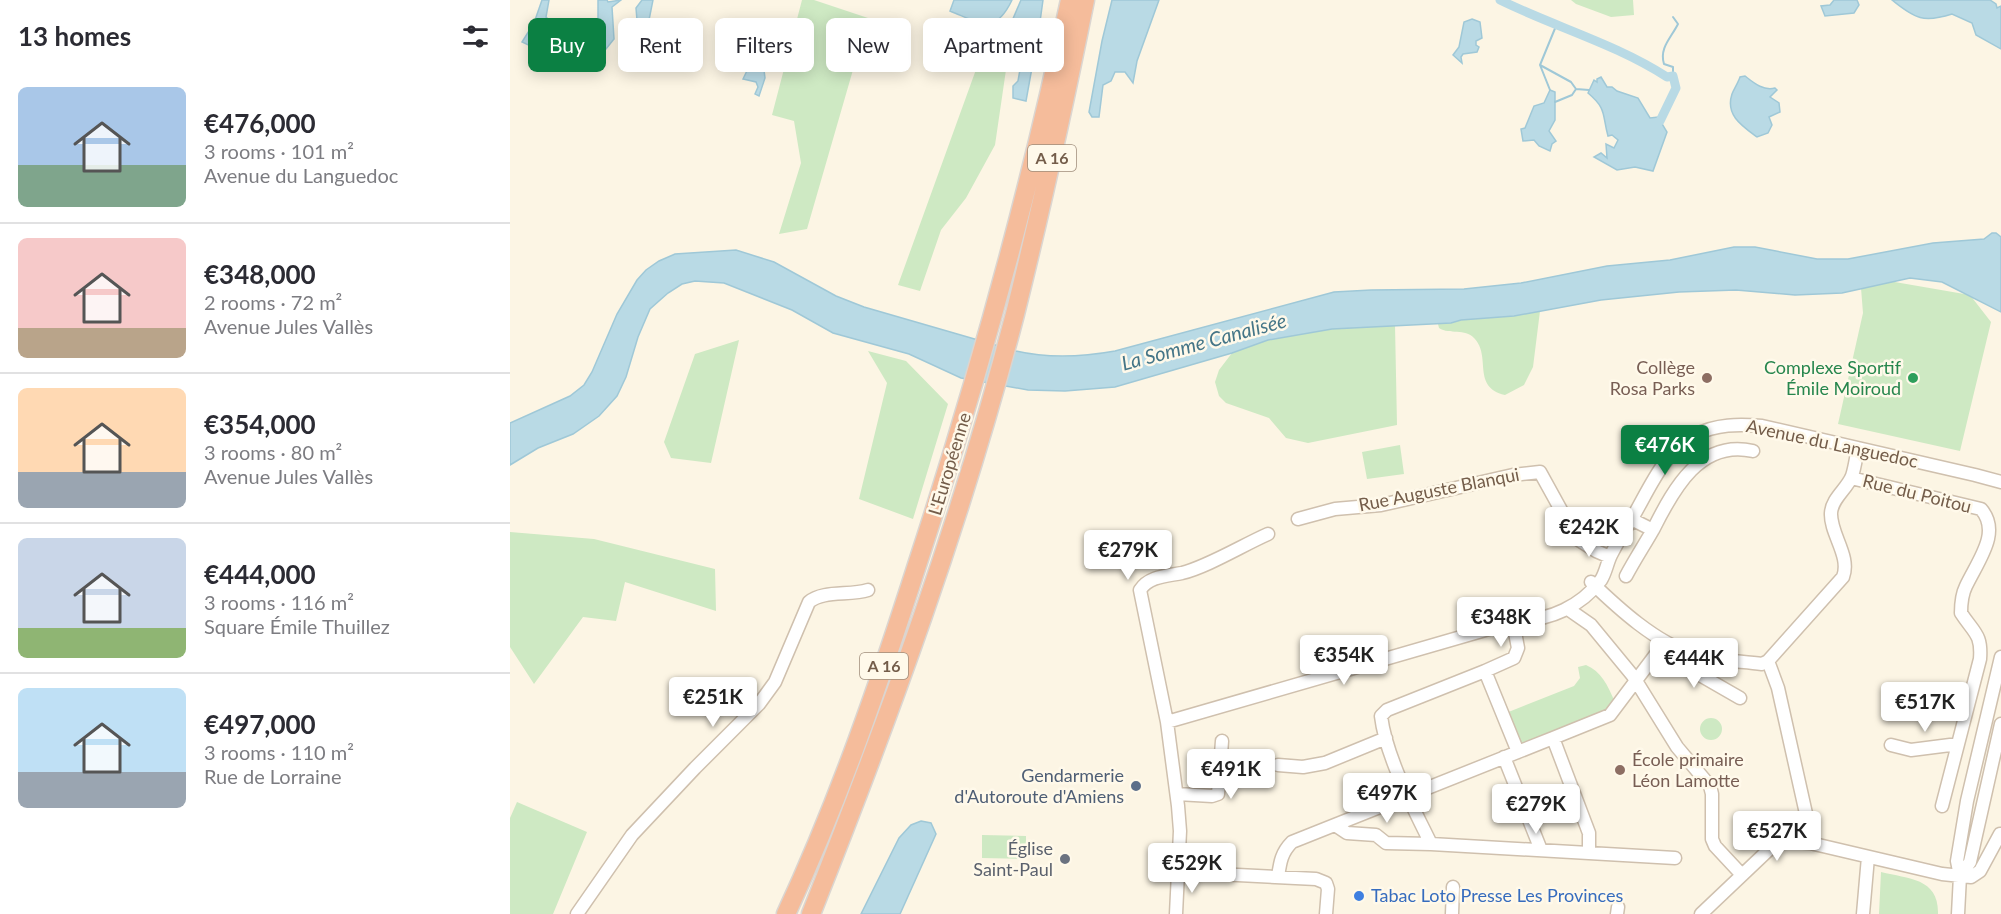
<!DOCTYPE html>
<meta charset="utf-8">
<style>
body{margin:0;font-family:Lato,sans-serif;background:#f2f2f3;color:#2b2b33;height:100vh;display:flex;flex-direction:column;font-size:22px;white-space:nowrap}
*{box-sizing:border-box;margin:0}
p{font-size:20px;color:#7c7c81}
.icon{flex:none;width:33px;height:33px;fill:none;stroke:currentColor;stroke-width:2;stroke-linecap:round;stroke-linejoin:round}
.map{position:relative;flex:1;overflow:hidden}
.sheet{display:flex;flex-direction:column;background:#fff;width:510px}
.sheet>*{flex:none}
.hud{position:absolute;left:18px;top:18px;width:570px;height:54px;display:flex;gap:12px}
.price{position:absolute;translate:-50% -51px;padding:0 14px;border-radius:6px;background:#fff;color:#222;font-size:20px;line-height:39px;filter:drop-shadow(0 2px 3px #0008)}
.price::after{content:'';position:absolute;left:50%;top:36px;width:18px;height:14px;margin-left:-9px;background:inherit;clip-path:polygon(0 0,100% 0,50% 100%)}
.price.on{background:#0b8043;color:#fff}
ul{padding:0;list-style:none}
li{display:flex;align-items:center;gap:18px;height:150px;padding:0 18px}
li+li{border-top:2px solid #e1e1e2}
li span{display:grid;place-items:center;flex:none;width:168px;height:120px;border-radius:9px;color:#555}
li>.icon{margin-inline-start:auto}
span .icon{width:72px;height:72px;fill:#fffc;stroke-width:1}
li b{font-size:26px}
h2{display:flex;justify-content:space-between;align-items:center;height:72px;padding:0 18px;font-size:26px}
.chip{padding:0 21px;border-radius:9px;background:#fff;box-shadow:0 3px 15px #0003;font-size:21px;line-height:54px}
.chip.on{background:#0b8043;color:#fff}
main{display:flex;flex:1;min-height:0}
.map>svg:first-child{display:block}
.green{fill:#cee9c3}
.water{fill:#b9dae5;stroke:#9fc8d7;stroke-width:1.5}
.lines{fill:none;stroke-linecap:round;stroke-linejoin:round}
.stream{stroke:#9fc8d7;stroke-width:2}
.canal{stroke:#b9dae5;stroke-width:9}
.minor-casing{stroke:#cfc0ae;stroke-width:15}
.highway-casing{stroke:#dbd5d0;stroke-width:21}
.minor{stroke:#fff;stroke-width:12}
.highway{stroke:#f5bc9b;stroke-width:18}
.education-dot{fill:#8d6e63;stroke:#fff9ea;stroke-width:2}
.leisure-dot{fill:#2e9e5b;stroke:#fff9ea;stroke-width:2}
.service-dot{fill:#5c6f8a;stroke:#fff9ea;stroke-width:2}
.worship-dot{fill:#6b7280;stroke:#fff9ea;stroke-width:2}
.shop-dot{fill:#3f7fe0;stroke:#fff9ea;stroke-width:2}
.labels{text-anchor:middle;stroke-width:5;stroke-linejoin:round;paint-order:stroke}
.shield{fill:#fff9ea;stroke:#9e8c7a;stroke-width:1.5}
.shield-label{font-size:16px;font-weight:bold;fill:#745d4a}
.education-label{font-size:18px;fill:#785e54;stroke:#fff9ea;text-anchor:end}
.leisure-label{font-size:18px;fill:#27864d;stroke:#fff9ea;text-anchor:end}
.street-label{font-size:18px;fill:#745d4a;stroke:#fff9ea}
.service-label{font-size:18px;fill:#4e5e75;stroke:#fff9ea;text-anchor:end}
.worship-label{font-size:18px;fill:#5b616d;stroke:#fff9ea;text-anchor:end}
.shop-label{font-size:18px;fill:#366cbe;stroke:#fff9ea;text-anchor:start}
.water-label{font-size:20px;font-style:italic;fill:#447587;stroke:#fff9ea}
</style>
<main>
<section class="sheet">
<h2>13 homes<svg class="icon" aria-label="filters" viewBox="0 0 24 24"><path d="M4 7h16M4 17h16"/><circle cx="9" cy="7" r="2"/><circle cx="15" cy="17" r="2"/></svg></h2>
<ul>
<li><span style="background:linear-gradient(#a9c7e8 65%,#7fa58c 0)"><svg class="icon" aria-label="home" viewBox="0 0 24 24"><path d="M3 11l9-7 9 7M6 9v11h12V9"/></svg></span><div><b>€476,000</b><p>3 rooms · 101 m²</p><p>Avenue du Languedoc</p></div></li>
<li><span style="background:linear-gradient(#f6c9c9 75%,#b9a48a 0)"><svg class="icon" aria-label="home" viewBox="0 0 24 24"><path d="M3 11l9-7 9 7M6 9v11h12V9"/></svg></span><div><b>€348,000</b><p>2 rooms · 72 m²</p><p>Avenue Jules Vallès</p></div></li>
<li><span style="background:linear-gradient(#ffd9b3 70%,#9aa5b1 0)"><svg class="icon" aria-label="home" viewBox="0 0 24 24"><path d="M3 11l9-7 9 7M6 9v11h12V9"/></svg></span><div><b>€354,000</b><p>3 rooms · 80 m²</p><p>Avenue Jules Vallès</p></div></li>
<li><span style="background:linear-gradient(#c9d6e8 75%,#8fb573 0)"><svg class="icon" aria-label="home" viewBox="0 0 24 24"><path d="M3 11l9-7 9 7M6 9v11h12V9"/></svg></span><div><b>€444,000</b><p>3 rooms · 116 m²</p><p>Square Émile Thuillez</p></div></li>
<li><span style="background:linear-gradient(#bfe0f5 70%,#9aa5b1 0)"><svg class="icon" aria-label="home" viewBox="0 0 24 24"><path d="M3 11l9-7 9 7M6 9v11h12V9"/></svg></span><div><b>€497,000</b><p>3 rooms · 110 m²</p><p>Rue de Lorraine</p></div></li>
</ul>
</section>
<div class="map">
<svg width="1491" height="914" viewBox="0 0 1491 914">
<rect width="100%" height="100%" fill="#fcf5e4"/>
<path class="green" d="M292 0H304L358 18 297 229 269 234 291 163 284 121 262 115Z
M1061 0H1123L1124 15 1101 17 1066 4Z
M472 53 497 63 485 145 456 198 431 230 410 291 388 285Z
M1379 281 1460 295 1481 322 1450 451 1328 424 1353 313 1351 288Z
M1030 311 1023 367 1014 385 995 395C961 387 982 356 964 338 955 328 940 335 929 328L928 324 951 320 1004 316Z
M885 325 887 425 798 443 776 438 759 418 716 403 709 396 705 382 709 370 722 353 758 340 822 329Z
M229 340 201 463 161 458 154 442 185 354Z
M358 351 396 361 438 404 403 519 349 499 377 383Z
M890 445 894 474 857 479 852 452Z
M0 532 84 539 205 569 206 611 115 582 106 621 73 617 24 684 0 647Z
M1076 665C1091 671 1098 686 1104 700L1096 711 1011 745 996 713 1064 686 1070 678 1068 667Z
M1190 729a11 11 0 1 1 22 0a11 11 0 1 1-22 0Z
M7 802 77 832 43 914H0V818Z
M472 835 516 836V859L472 858Z
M1371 872C1399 879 1429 878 1428 914H1369Z"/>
<path class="water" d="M32 0H39L36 17 49 31 65 26 78 30 88 23V0H97L98 2 111 0 102 7 104 39 92 54 78 51 79 37H73L62 41 49 38 29 50 12 42 24 23Z
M132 0H143L138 25 128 32 126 8Z
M444 0H502C485 36 470 23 440 11Z
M511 0H533L529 29 516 101 503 98V86L508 81 511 64 514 62 517 42 499 28Z
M602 0H649L627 61 623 83 615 72H605L601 81 593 85 589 117H582L579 112 592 41Z
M1324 0H1347L1349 5 1344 13 1315 16 1311 6 1320 5Z
M1382 0H1480L1486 4 1487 8 1491 6V49L1466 35 1462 23 1442 14C1414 23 1405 19 1382 0Z
M962 19 970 22 972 38 966 41V45L969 47 967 52 953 54 951 57 952 63 943 55 949 47 954 22Z
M255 29 262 30 265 33 259 51 261 65 254 70 255 78 249 96 245 94 248 87 246 82 233 79C242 63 240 55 242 37Z
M1235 76C1244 83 1253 91 1265 88L1267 90 1260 97 1269 103 1270 112 1259 117 1262 125 1258 133 1247 137C1232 126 1215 115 1222 94 1224 89 1228 83 1230 77Z
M1091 77 1097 87H1102L1107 91 1128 98 1140 118 1148 117 1157 132 1143 171 1125 167 1107 170 1084 157 1091 153 1097 158 1096 144 1104 148 1108 140 1102 135 1098 136C1092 114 1097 109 1078 93L1084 80 1087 82V79Z
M1040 90 1045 92V120L1039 131 1046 141 1042 144 1040 151 1029 146 1024 140 1013 141 1011 129 1015 128 1024 106 1034 103Z
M1482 233H1486L1491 237V312L1432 282 1400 278 1332 293 1285 295 1226 290 1169 292 1091 300 1004 316 951 320 941 323 822 329 758 340 722 353 605 387 555 391 518 390 451 378 399 354 323 333 282 310 214 283 185 281 172 284 158 293 140 309 128 337 116 377 107 396 89 416 63 434 28 448 0 465V423L60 396 74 385 82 372 107 314 127 280 136 270 149 261 165 254 226 250 264 262 326 296 354 307 506 351C540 359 572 357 605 351L824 292 861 290 954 289 1011 283 1097 266 1160 260 1224 247H1245L1307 259H1338L1423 243 1474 239Z
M411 821 421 823 426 834 390 914H351L389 838 401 825Z"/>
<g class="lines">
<path class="stream" d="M1030 65 1061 82 1066 89
M1163 76V67L1154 64C1149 48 1161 38 1168 24L1163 17
M1040 90 1030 65 1046 26
M1045 102 1062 95 1066 89 1079 90"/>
<path class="canal" d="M990 0C1045 27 1106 44 1157 77L1163 76 1166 88 1150 121"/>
<defs>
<path id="minor" d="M1341 478 1471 509C1491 532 1469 559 1456 586 1452 594 1451 603 1451 613 1464 633 1472 634 1470 659L1432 806
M788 519 825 509 871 505 1003 475 1030 472 1067 539 1086 551 1100 557
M1121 519 1143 530
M1116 576C1125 559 1135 544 1144 528 1164 488 1191 439 1243 451
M1081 582C1108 608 1146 643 1183 654 1205 661 1230 661 1252 664L1258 661 1333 577C1341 556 1320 534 1321 513 1322 498 1337 489 1342 476 1345 467 1346 457 1348 448
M1058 609 1081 625 1123 676 1167 747 1200 786 1202 794V839L1205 846 1232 875
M1007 620C1040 621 1071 606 1091 580 1096 572 1097 563 1101 555 1108 541 1116 528 1124 515 1140 487 1155 451 1185 435 1206 424 1229 424 1252 426L1465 475 1491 482
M1183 655 1181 667 1190 675 1230 698
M1258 661 1268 688 1301 836 1300 843
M975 671 1004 658 1008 648 1003 622
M657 722 1003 622 1012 617
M1043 738 1100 715 1155 642
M1381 745 1401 750 1448 744
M1008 752 975 671 877 710 871 716C876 757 903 807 921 844L1165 858
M994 757 1031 850
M768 765 793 767 815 763 876 738
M667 794 702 796 708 794 712 741
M825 825 837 833 866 835 876 843 921 844
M669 872 806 879 816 883 818 889 816 914
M1450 876 1460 862 1491 724
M768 877C770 863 771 853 782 842L1043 738 1079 833V853
M67 914 122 835 185 768 249 704 265 682 299 602C313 590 340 596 358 590
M666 914 670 831 668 806 657 722 630 590C639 576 657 576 672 573 697 567 733 545 758 534
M942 914 943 887
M1107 914 1108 907
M1191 914 1268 841 1300 843 1432 874 1461 877 1470 871 1490 834
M1353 914 1358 857
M1448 914 1450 876 1447 861 1457 801 1491 657"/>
<path id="highway" d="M276 914C329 800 370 681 408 562 468 378 520 190 560 0
M301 914C379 718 452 519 505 314 531 210 554 105 575 0"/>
</defs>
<use href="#minor" class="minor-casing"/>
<use href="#highway" class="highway-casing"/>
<use href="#minor" class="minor"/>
<use href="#highway" class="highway"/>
</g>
<g class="education-dot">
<circle cx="1197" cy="378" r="6"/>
<circle cx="1110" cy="770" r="6"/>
</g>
<circle class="leisure-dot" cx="1403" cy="378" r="6"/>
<circle class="service-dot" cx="626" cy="786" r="6"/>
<circle class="worship-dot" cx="555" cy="859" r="6"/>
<circle class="shop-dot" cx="849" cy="896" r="6"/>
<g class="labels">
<g class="shield">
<rect x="518" y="145" width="48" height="26" rx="4.5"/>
<rect x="350" y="653" width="48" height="26" rx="4.5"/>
</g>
<g class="shield-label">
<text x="542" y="164">A 16</text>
<text x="374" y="672">A 16</text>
</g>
<g class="education-label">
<text x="1185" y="374">Collège<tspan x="1185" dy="21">Rosa Parks</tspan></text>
<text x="1122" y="766" text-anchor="start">École primaire<tspan x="1122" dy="21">Léon Lamotte</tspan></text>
</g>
<g class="leisure-label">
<text x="1391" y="374">Complexe Sportif<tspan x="1391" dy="21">Émile Moiroud</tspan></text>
</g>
<g class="street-label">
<text transform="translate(1322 444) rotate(12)" y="6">Avenue du Languedoc</text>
<text transform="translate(440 464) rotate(-73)" y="6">L'Européenne</text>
<text transform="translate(929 490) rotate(-11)" y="6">Rue Auguste Blanqui</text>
<text transform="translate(1407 494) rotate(14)" y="6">Rue du Poitou</text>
</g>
<g class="service-label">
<text x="614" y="782">Gendarmerie<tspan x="614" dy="21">d'Autoroute d'Amiens</tspan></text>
</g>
<g class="worship-label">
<text x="543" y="855">Église<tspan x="543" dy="21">Saint-Paul</tspan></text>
</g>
<g class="shop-label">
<text x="861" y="902">Tabac Loto Presse Les Provinces</text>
</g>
<g class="water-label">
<text transform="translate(694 342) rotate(-15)" y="7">La Somme Canalisée</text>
</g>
</g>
</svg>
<b class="price on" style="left:1155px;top:476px">€476K</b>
<b class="price" style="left:1079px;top:558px">€242K</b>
<b class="price" style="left:618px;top:581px">€279K</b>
<b class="price" style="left:991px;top:648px">€348K</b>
<b class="price" style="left:834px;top:686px">€354K</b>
<b class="price" style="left:1184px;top:689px">€444K</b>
<b class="price" style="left:203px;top:728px">€251K</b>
<b class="price" style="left:1415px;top:733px">€517K</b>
<b class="price" style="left:721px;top:800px">€491K</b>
<b class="price" style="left:877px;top:824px">€497K</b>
<b class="price" style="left:1026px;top:835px">€279K</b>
<b class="price" style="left:1267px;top:862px">€527K</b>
<b class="price" style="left:682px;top:894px">€529K</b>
<div class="hud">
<a class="chip on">Buy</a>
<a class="chip">Rent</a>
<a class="chip">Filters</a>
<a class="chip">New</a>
<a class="chip">Apartment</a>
</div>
</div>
</main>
